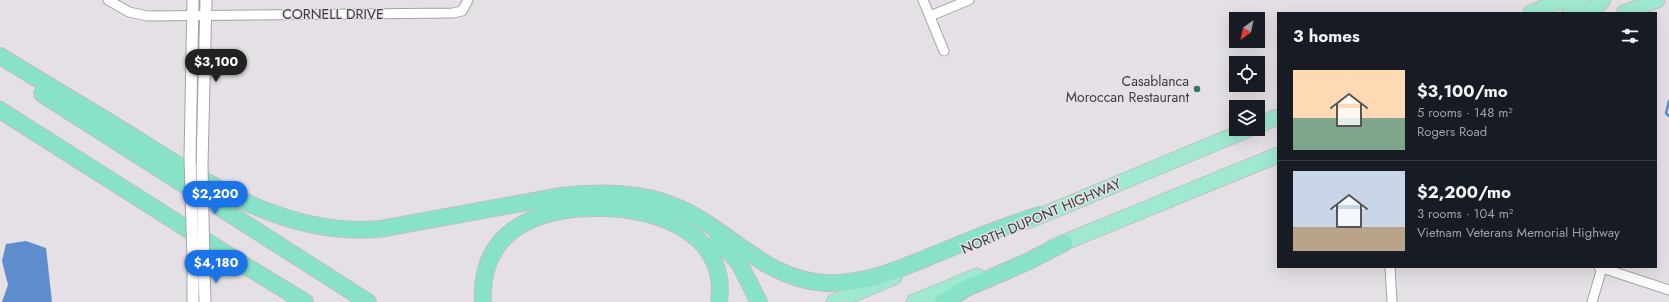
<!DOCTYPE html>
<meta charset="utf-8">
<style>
body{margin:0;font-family:Jost,sans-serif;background:#242831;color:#f1f3f6;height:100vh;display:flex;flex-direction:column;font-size:15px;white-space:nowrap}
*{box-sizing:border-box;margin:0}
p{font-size:13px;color:#9ea1a6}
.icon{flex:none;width:22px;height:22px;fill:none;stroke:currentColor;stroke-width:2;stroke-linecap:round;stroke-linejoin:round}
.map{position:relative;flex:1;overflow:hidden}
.side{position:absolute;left:1277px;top:12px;width:380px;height:256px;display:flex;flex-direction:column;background:#171b24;border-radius:0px;box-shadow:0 4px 16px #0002}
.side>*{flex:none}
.needle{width:26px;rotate:213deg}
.tools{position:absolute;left:1229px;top:12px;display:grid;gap:8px}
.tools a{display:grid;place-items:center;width:36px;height:36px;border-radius:0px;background:#171b24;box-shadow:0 4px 16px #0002;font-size:20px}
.price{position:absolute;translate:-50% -34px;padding:0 9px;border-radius:14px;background:#1a73e8;color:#fff;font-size:13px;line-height:26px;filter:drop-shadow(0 1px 2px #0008)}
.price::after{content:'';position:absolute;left:50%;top:24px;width:12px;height:9px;margin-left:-6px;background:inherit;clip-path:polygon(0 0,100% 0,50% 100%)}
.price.on{background:#222;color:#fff}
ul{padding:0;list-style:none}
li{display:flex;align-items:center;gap:12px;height:100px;padding:0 16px}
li+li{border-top:1px solid #363941}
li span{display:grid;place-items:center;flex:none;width:112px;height:80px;border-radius:0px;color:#555}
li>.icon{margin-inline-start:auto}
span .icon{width:48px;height:48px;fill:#fffc;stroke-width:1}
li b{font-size:17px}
h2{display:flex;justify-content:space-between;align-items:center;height:48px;padding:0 16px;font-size:17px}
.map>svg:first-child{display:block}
.water{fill:#5d8dcc}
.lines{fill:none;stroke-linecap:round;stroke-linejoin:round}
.stream{stroke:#5d8dcc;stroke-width:2.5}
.minor-casing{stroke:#a5a2a6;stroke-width:11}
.tertiary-casing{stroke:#a5a2a6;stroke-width:13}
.trunk-casing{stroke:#c1c0c1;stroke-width:17}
.motorway-casing{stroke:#c1c0c1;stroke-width:18}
.minor{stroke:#fff;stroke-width:9}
.tertiary{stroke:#fff;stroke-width:11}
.trunk{stroke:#9fe8d2;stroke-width:15}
.motorway{stroke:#87e2c7;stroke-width:16}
.tertiary-bridge-casing{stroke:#a5a2a6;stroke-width:13;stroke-linecap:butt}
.tertiary-bridge{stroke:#fff;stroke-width:11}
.poi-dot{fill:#32776b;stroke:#e4e0e5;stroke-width:1.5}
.labels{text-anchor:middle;stroke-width:3;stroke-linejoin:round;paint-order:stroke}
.street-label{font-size:14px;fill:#3c3b3d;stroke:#e4e0e5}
.poi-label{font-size:14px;fill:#3c3b3d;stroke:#e4e0e5;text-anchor:end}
</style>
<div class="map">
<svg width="1669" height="302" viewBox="0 0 1669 302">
<rect width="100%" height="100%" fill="#e4e0e5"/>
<path class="water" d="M26 241 46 248 52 302H2L8 285 2 261 6 244Z"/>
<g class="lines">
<path class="stream" d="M1669 101 1666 113 1669 116"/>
<defs>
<path id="minor" d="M108 0 129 12 147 16 453 13 462 11 468 0
M923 0 944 51
M930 16 969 0
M1390 267 1392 302
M1599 267 1669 290
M1592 302 1602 268"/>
<path id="tertiary" d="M190 158 193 0
M202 165 206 0
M193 259V302
M204 266 205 302"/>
<path id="trunk" d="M1531 13 1555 3 1566 0
M1570 13 1581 1
M1589 13 1603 0
M1624 13 1657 0
M1258 125 1278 117
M1028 221 1249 129
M1053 247 1278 155
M834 302 894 277
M914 302 977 276"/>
<path id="motorway" d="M0 56C42 82 85 107 127 133 206 182 282 237 380 229L560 196C599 192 644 191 679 208 731 231 764 279 825 283 868 285 906 266 946 250 977 237 1007 225 1039 215
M42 94 368 302
M0 110 244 265 305 302
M718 240 739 263 759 302
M483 302C479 229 539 207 601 208 656 208 729 233 719 302
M943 302 967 288 1027 262 1064 243"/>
</defs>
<use href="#minor" class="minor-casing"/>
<use href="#tertiary" class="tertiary-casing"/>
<use href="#trunk" class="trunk-casing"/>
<use href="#motorway" class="motorway-casing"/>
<use href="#minor" class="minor"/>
<use href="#tertiary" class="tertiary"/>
<use href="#trunk" class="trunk"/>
<use href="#motorway" class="motorway"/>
<defs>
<path id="tertiary-bridge" d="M190 158 193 259
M202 165 204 266"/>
</defs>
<use href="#tertiary-bridge" class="tertiary-bridge-casing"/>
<use href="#tertiary-bridge" class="tertiary-bridge"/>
</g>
<circle class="poi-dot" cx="1197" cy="89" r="4"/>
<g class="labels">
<g class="street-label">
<text x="333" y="19">CORNELL DRIVE</text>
<text transform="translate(1041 216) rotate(-23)" y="5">NORTH DUPONT HIGHWAY</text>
</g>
<g class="poi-label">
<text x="1189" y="86">Casablanca<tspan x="1189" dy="16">Moroccan Restaurant</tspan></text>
</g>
</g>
</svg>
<div class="tools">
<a><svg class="needle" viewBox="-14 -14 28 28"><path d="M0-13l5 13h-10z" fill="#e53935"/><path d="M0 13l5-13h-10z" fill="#9ea1a6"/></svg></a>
<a><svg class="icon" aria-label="locate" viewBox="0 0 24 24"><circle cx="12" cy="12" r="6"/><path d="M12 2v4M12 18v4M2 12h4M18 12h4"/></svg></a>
<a><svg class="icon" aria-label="layers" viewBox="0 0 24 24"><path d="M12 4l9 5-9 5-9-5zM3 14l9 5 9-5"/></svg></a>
</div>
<b class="price on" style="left:216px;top:83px">$3,100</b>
<b class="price" style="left:215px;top:215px">$2,200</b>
<b class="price" style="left:216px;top:284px">$4,180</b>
<section class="side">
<h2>3 homes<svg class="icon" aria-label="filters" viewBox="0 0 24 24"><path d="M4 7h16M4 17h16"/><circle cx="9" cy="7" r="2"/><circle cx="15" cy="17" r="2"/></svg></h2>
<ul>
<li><span style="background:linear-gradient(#ffd9b3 60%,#7fa58c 0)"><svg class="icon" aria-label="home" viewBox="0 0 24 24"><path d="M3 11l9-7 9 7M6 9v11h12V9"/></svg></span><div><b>$3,100/mo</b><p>5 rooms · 148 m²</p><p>Rogers Road</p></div></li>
<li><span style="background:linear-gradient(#c9d6e8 70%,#b9a48a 0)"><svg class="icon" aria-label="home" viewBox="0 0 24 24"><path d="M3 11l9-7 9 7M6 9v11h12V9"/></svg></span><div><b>$2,200/mo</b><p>3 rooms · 104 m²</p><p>Vietnam Veterans Memorial Highway</p></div></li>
</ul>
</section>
</div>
